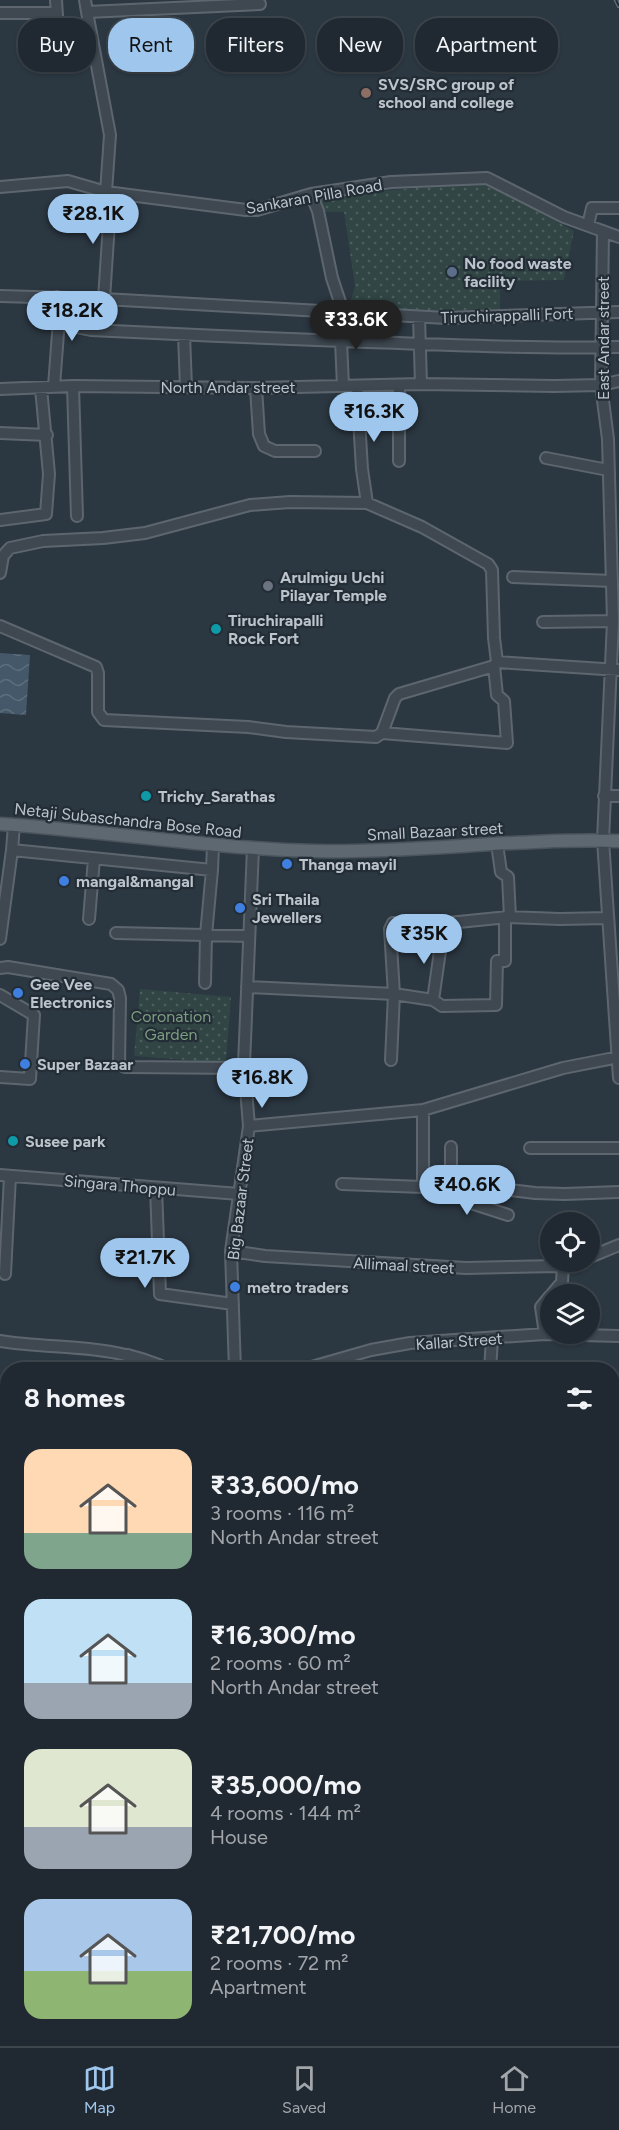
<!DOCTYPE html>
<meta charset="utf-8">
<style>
body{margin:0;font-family:Figtree,sans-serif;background:#2d353d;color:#f1f3f6;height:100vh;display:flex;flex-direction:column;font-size:22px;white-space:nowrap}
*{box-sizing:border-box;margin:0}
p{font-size:20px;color:#a2a6ab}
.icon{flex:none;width:33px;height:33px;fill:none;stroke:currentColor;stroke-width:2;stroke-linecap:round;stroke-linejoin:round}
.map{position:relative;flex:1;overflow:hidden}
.sheet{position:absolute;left:0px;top:1362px;width:620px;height:684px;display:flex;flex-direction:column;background:#202931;border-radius:24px 24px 0 0;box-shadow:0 2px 4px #0004,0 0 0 2px #3d454d}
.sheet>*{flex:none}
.guide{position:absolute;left:18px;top:18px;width:584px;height:54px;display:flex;gap:12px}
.tools{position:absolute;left:540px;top:1212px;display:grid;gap:12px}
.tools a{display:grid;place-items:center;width:60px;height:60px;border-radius:50%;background:#202931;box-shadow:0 2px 4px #0004,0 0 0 2px #3d454d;font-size:30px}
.price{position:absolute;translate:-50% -51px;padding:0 14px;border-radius:21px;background:#9fc6ed;color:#111;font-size:20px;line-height:39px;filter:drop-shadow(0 2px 3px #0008)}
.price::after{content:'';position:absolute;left:50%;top:36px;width:18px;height:14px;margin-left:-9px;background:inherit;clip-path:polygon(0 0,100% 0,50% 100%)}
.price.active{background:#222;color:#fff}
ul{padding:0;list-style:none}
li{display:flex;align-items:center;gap:18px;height:150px;padding:0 24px}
li span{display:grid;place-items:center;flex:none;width:168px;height:120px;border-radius:18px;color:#555}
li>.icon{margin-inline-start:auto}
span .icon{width:72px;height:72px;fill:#fffc;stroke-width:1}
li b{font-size:26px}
h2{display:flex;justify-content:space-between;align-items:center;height:72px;padding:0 24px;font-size:26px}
.tag{padding:0 21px;border-radius:24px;background:#202931;box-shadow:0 2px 4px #0004,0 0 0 2px #3d454d;font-size:21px;line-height:54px}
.tag.active{background:#9fc6ed;color:#111}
.tab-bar{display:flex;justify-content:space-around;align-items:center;height:84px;border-top:2px solid #3d454d;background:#202931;font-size:16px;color:#a2a6ab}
.tab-bar a{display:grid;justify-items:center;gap:3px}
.tab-bar .active{color:#9fc6ed}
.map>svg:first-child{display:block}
.park{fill:url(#park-dots)}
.water{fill:url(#water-waves)}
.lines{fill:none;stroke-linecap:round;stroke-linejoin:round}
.minor-casing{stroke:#5d666e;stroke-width:14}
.major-casing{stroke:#4b545d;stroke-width:15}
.minor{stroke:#3f4851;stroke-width:10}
.major{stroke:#5d6870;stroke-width:12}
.rail-casing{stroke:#636f79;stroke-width:4.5}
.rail{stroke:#232d36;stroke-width:2;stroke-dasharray:7;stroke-linecap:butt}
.education-dot{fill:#8d6e63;stroke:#232d36;stroke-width:2}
.service-dot{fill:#5c6f8a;stroke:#232d36;stroke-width:2}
.worship-dot{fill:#6b7280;stroke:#232d36;stroke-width:2}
.culture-dot{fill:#0f9aa8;stroke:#232d36;stroke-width:2}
.shop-dot{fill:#3f7fe0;stroke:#232d36;stroke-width:2}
.labels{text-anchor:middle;stroke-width:4.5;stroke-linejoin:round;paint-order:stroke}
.poi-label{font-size:16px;font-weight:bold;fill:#bcc3cb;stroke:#232d36;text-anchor:start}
.street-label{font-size:16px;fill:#bcc3cb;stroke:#232d36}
.park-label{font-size:16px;fill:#7d9e81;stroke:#232d36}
</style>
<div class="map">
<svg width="619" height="2046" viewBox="0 0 619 2046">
<defs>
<pattern id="park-dots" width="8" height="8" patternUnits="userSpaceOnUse" patternTransform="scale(1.5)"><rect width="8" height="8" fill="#304544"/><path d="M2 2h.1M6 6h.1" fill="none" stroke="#4c5e5e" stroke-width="1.8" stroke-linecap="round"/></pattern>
<pattern id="water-waves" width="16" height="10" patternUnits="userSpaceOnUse" patternTransform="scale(1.5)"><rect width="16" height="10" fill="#445869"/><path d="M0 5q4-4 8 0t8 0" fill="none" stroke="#5d6e7d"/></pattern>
</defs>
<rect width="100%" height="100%" fill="#2b3741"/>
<path class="park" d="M485 182 574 231 564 280 500 281V314L446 316 350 303 355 286 344 212H325L320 201 336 195Z
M140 989 231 997 226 1063 134 1056Z"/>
<path class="water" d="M0 653 30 655 26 715 0 713Z"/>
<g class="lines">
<defs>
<path id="minor" d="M56 0 58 32
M85 0 87 12
M0 13H57
M0 187 68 181 106 192 246 210H257L311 194 391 182 487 178 564 217 619 237
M106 192 110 135 87 12 260 4
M311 194 318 211 332 278 344 314 341 341 343 386
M588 225 592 208H619
M603 231 601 385 608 439 613 621 603 840 619 1078
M0 296 104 299 446 318 619 312
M104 299 111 193
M419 317 421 384
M59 320 76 327 91 330C174 334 258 338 341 341 434 344 526 349 619 347
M184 335 186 387
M399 385V461
M54 386 59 320 57 297
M73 386 77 516
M357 386 362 469 367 503
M256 388 259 434 264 446 275 451H315
M0 389 73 386 256 388 421 384 554 386 601 385 619 381
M0 433 47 435
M546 458 608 470
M0 520 46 514 49 474 41 388
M0 573 3 556 10 548 43 541 103 538 145 533 250 505 290 502 367 503 422 527 488 564 492 570 494 638 497 662
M513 577 612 581
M543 622 613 621
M0 626 96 667 98 673V712L104 720 248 727 286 732 376 737 382 733 395 698 399 694 494 666 497 662 619 670
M382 733 507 743 504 701 497 695 494 666
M604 796H619
M14 825 12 850 212 870 213 845
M497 844 501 872 508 877 510 917
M89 919 94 859
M116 933 249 936
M0 939 12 850
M0 968 8 967 111 984 118 990 120 998 119 1064 125 1067 245 1068
M205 983 206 935 212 870
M247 987 394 994 433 1000 444 923
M0 995 34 1015 30 1079 0 1077
M433 1000 442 1006 496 1005 497 961H505V917
M391 1060 394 994 390 929 393 923 429 925 508 917 560 919 608 918
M249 1126 423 1110 563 1068 619 1057
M451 1147V1185
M530 1148H619
M0 1175 239 1194
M342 1184 423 1187 476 1186 535 1193 565 1194 619 1192
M464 1186 465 1197 468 1202 508 1215
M423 1187V1110
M156 1188 160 1294 233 1304
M231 1251 265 1256 466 1268 558 1266 577 1262
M590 1257 619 1245
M5 1274 10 1176
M552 1294 562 1282 563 1265
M545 1334 541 1307 550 1296
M0 1341C42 1348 85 1345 126 1355 142 1358 156 1364 171 1370
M128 1355 129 1370
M235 1370 231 1251 249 1126 244 1064 253 848
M301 1370 371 1350 410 1343 545 1334 619 1336
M490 1370 492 1339
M612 1412 619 1411
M612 1494 619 1491
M0 1513 8 1514
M612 1617 619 1618
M0 1653 8 1650
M0 1763 8 1762
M612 1772 615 1728 619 1714
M612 1809H619
M0 1835 8 1834
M612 1847 619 1849
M0 1925H8
M0 1966 8 1992
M612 2036 619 2037
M20 2038 23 2046
M279 2038 280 2046
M364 2040C393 2039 434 2038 462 2046
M212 2046V2038
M564 2046 565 2038"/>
<path id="major" d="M0 824C105 831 209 848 314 851 416 853 517 838 619 841"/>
</defs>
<use href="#minor" class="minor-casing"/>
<use href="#major" class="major-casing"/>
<use href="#minor" class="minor"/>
<use href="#major" class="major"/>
<defs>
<path id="rail" d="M616 0 619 6"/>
</defs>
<use href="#rail" class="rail-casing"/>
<use href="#rail" class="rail"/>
</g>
<circle class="education-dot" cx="366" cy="93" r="6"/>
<circle class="service-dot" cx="452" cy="272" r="6"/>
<circle class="worship-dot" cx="268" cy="586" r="6"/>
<g class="culture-dot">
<circle cx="216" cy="629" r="6"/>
<circle cx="146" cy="796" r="6"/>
<circle cx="13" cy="1141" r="6"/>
</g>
<g class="shop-dot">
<circle cx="287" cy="864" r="6"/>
<circle cx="64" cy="881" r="6"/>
<circle cx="240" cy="908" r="6"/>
<circle cx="18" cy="993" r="6"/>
<circle cx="25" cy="1064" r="6"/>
<circle cx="235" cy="1287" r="6"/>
</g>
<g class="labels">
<g class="poi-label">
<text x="378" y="90">SVS/SRC group of<tspan x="378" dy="18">school and college</tspan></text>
<text x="464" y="269">No food waste<tspan x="464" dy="18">facility</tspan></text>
<text x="280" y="583">Arulmigu Uchi<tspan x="280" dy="18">Pilayar Temple</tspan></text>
<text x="228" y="626">Tiruchirapalli<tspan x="228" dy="18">Rock Fort</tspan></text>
<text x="158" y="802">Trichy_Sarathas</text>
<text x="299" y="870">Thanga mayil</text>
<text x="76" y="887">mangal&amp;mangal</text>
<text x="252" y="905">Sri Thaila<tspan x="252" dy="18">Jewellers</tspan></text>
<text x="30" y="990">Gee Vee<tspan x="30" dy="18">Electronics</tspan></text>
<text x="37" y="1070">Super Bazaar</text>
<text x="25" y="1147">Susee park</text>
<text x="247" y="1293">metro traders</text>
</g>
<g class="street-label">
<text transform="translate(314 196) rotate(-10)" y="6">Sankaran Pilla Road</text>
<text transform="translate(507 315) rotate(-2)" y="6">Tiruchirappalli Fort</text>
<text transform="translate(603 338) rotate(-90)" y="6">East Andar street</text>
<text x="228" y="393">North Andar street</text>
<text transform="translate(128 820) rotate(6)" y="6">Netaji Subaschandra Bose Road</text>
<text transform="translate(435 831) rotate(-3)" y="6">Small Bazaar street</text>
<text transform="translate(120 1185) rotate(5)" y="6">Singara Thoppu</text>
<text transform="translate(240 1199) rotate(-83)" y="6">Big Bazaar Street</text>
<text transform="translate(404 1265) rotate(3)" y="6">Allimaal street</text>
<text transform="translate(459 1341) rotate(-4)" y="6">Kallar Street</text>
</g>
<g class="park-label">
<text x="171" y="1022">Coronation<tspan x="171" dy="18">Garden</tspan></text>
</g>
</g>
</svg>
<div class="tools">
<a><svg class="icon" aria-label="locate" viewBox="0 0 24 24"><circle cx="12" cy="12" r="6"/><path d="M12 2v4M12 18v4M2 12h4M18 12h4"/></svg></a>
<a><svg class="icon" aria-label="layers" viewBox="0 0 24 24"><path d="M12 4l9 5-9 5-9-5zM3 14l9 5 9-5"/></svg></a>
</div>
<b class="price" style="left:93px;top:245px">₹28.1K</b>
<b class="price" style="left:72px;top:342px">₹18.2K</b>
<b class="price active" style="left:356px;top:351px">₹33.6K</b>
<b class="price" style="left:374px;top:443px">₹16.3K</b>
<b class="price" style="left:424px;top:965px">₹35K</b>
<b class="price" style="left:262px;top:1109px">₹16.8K</b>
<b class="price" style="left:467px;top:1216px">₹40.6K</b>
<b class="price" style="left:145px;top:1289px">₹21.7K</b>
<div class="guide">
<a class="tag">Buy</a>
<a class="tag active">Rent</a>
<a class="tag">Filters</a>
<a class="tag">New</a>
<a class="tag">Apartment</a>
</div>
<section class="sheet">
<h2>8 homes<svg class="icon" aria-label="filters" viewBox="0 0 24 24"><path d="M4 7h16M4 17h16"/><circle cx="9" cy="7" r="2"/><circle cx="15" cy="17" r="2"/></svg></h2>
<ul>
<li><span style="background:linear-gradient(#ffd9b3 70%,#7fa58c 0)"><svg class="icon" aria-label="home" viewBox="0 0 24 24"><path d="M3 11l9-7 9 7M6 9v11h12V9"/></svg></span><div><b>₹33,600/mo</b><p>3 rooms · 116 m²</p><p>North Andar street</p></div></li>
<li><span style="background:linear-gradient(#bfe0f5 70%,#9aa5b1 0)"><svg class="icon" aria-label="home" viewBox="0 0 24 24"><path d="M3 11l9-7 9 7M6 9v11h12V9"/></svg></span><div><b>₹16,300/mo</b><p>2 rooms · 60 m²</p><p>North Andar street</p></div></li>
<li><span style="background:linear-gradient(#dfe7d0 65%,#9aa5b1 0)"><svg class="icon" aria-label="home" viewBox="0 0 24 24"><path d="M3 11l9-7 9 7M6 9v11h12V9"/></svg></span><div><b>₹35,000/mo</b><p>4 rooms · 144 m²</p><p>House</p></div></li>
<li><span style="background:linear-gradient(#a9c7e8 60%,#8fb573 0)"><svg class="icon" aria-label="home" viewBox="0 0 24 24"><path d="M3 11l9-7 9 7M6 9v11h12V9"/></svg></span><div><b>₹21,700/mo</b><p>2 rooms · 72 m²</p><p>Apartment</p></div></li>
</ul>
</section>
</div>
<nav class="tab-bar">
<a class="active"><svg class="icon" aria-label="map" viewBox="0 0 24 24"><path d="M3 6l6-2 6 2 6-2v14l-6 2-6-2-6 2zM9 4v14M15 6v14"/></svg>Map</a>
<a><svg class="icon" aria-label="saved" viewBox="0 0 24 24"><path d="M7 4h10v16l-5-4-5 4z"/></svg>Saved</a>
<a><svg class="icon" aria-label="home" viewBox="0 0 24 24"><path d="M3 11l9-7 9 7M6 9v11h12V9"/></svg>Home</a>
</nav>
